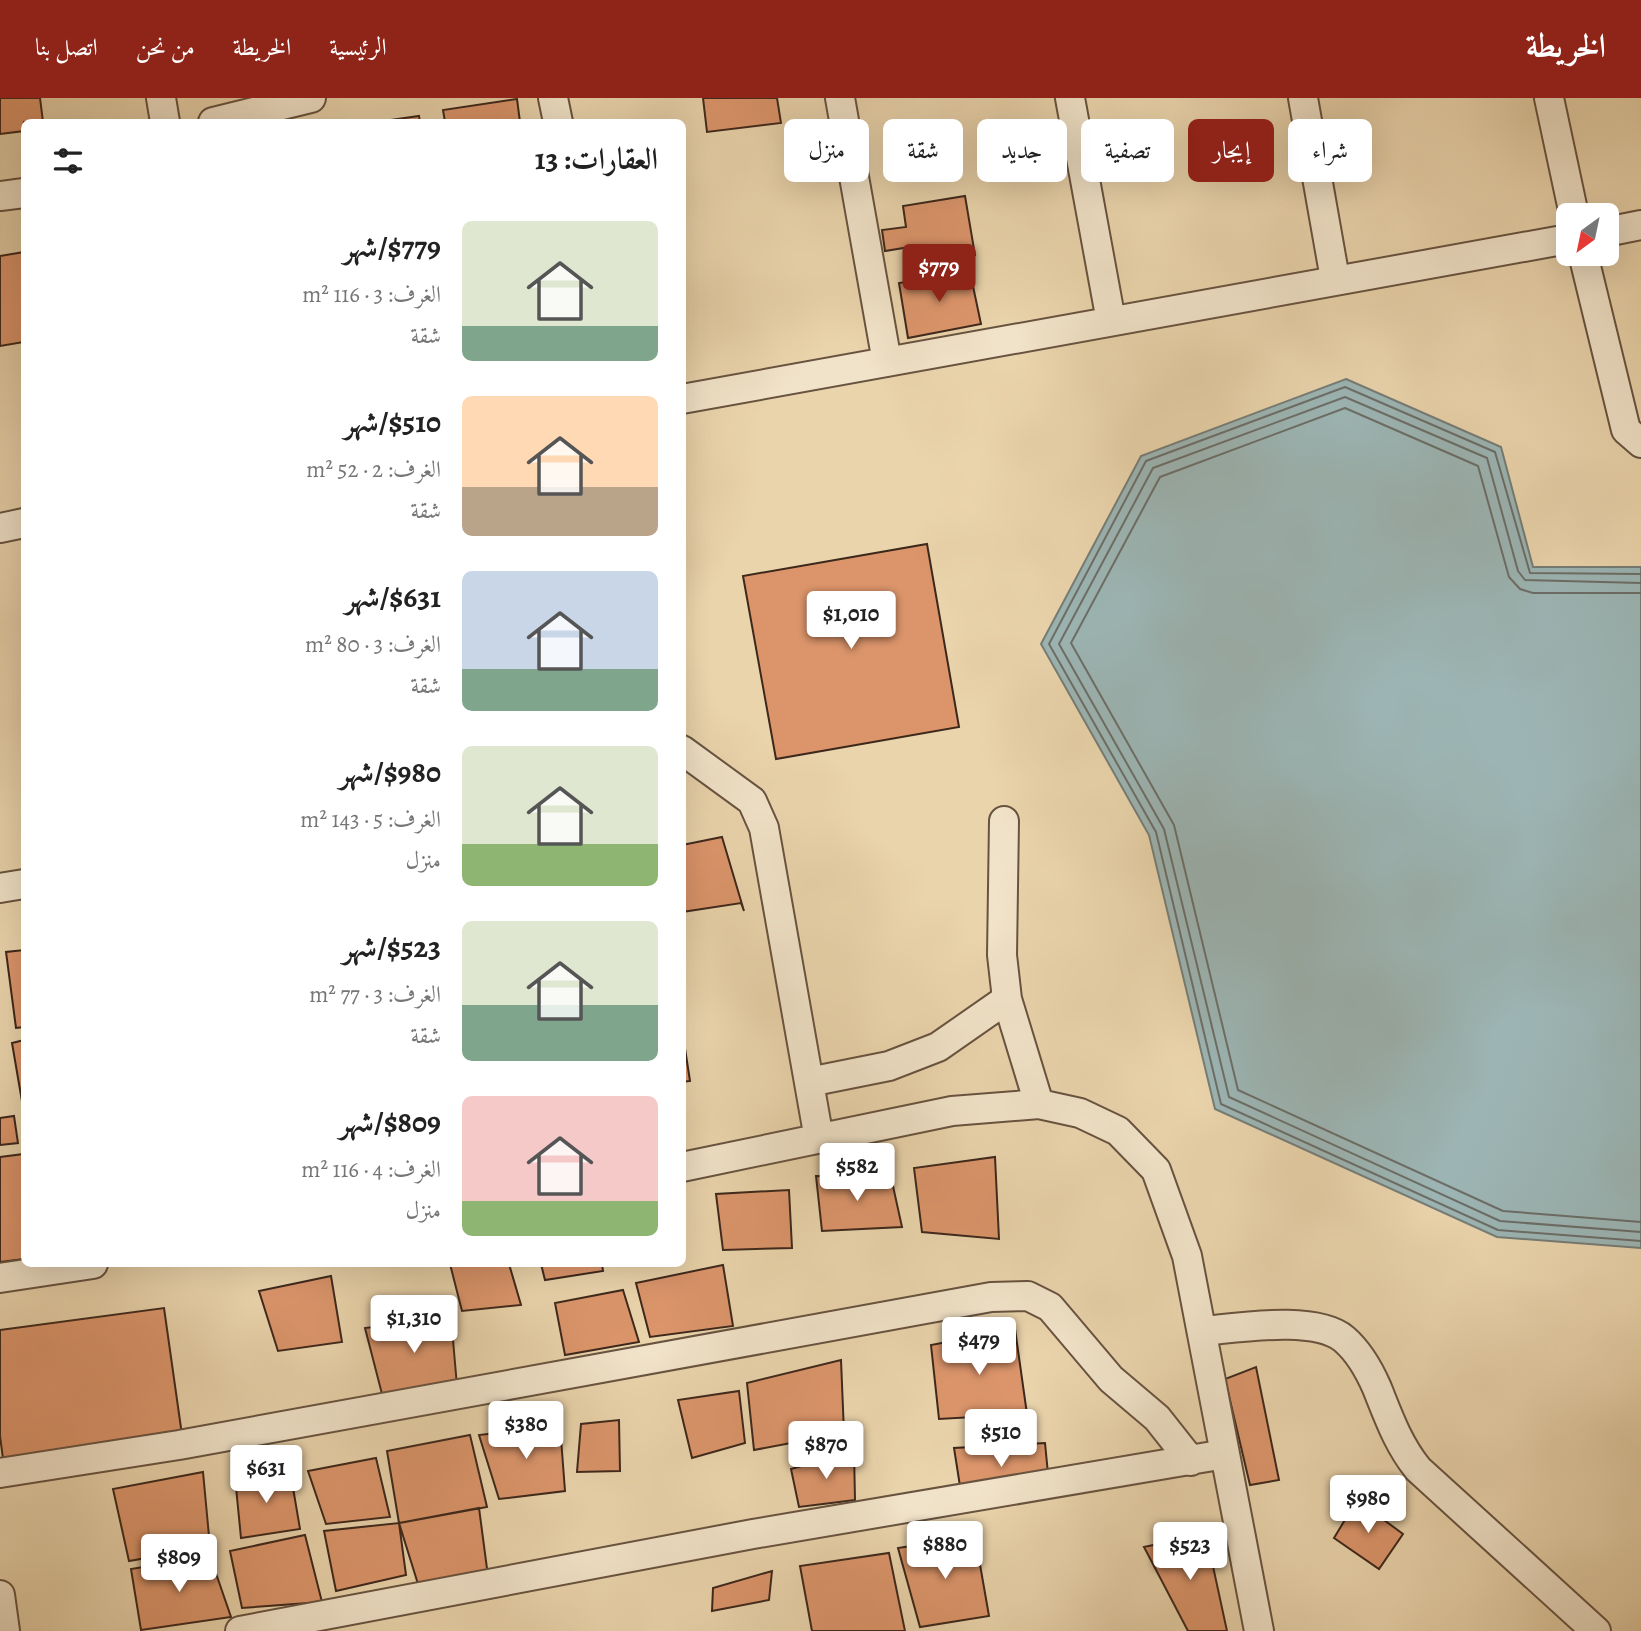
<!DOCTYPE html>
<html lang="ar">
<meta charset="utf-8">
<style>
body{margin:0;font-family:Alegreya,Amiri,serif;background:#f6f6f6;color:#222;direction:rtl;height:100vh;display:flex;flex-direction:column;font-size:26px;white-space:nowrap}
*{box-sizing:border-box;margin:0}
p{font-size:23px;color:#767676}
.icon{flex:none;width:38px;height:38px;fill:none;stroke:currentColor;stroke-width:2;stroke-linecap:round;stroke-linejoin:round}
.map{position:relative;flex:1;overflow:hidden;direction:ltr}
.details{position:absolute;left:21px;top:21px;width:665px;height:1148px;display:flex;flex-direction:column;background:#fff;border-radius:10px;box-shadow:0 7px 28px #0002;direction:rtl}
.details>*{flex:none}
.hud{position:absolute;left:707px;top:21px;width:665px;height:63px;direction:rtl;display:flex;gap:14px}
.needle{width:46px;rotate:213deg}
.buttons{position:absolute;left:1556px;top:105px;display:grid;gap:14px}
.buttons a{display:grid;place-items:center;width:63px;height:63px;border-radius:10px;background:#fff;box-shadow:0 7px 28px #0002;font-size:35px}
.price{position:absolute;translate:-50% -60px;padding:0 16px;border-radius:7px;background:#fff;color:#222;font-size:23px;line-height:46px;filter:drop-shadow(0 2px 4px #0008)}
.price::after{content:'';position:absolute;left:50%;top:42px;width:21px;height:16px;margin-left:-10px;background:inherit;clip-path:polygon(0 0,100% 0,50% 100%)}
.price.current{background:#8f2418;color:#fff}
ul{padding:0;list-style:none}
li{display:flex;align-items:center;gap:21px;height:175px;padding:0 28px}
li span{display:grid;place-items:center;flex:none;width:196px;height:140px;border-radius:10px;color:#555}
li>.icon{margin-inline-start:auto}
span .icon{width:84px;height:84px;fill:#fffc;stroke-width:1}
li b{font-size:30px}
h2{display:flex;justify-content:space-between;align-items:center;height:84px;padding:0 28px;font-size:30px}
.pill{padding:0 24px;border-radius:10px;background:#fff;box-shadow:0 7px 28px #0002;font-size:24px;line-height:63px}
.pill.current{background:#8f2418;color:#fff}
header{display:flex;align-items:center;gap:42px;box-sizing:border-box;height:98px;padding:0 35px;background:#8f2418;color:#fff}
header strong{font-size:33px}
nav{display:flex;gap:38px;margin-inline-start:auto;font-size:24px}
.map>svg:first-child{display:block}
.water{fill:#9cb5b4;stroke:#767d77;stroke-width:2}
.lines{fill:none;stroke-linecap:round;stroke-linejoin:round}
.shore{stroke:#6c6e68;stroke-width:2}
.building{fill:#dc956b;stroke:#3d281c;stroke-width:2}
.minor-casing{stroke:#685340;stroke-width:32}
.minor{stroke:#f1e3c9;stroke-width:28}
</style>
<header>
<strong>الخريطة</strong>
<nav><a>الرئيسية</a><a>الخريطة</a><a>من نحن</a><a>اتصل بنا</a></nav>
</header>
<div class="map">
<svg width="1641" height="1533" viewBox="0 0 1641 1533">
<rect width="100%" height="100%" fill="#ead4ac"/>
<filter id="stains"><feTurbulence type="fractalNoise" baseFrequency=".00286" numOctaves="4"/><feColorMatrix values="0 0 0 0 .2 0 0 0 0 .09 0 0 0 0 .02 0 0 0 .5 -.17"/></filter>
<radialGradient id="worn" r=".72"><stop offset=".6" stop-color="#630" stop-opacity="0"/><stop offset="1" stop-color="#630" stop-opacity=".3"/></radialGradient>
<path class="water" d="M1346 281 1501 349 1533 469H1641V1150L1497 1139 1215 1011 1149 737 1041 546 1141 358Z"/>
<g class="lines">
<path class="shore" d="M1641 476 1530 475 1495 354 1345 289 1146 363 1049 546 1156 734 1221 1006 1498 1132 1641 1143
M1641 485 1525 482 1518 473 1487 360 1345 299 1153 370 1059 546 1164 731 1229 999 1500 1123 1641 1134
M1641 495H1533L1520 491 1509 479 1478 368 1345 310 1160 379 1071 545 1174 727 1238 992 1503 1113 1641 1124"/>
</g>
<path class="building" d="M0 0H40L43 24H24V33L0 36Z
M703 0H777L781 25 707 34Z
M517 1 520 24H445L443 12Z
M419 18 420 24H377Z
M965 98 975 157 915 167 910 149 885 153 882 132 906 129 903 108Z
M24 154V244L0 248V158Z
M970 174 981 226 908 240 899 185Z
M927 446 959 629 776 661 743 478Z
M722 739 744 813 741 805 682 814V747Z
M24 852V929L16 930 6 854Z
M682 931 690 983 682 984Z
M24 942V1015L12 945Z
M14 1018 18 1045 0 1047V1020Z
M24 1056V1161L0 1164V1059Z
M995 1059 999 1141 922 1134 914 1070Z
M816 1078 891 1079 902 1129 822 1133Z
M789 1092 792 1150 723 1152 716 1096Z
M450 1166H509L521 1207 462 1213Z
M541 1166H602L603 1173 545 1182Z
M723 1167 733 1228 650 1239 636 1185Z
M331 1178 342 1244 278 1253 259 1193Z
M623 1192 639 1244 565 1257 555 1205Z
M164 1210 182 1337 3 1361 0 1338V1232Z
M451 1219 457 1288 382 1296 365 1230Z
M1015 1231 1027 1316 939 1321 931 1247Z
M841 1262 844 1335 754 1352 747 1285Z
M1256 1269 1279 1382 1250 1387 1225 1281Z
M739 1293 745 1345 692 1360 678 1302Z
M619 1322 620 1373 577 1374 581 1326Z
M560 1327 565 1393 499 1401 479 1337Z
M470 1337 487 1409 399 1425 387 1353Z
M1045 1345 1049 1386 962 1401 954 1350Z
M854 1353 855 1402 799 1409 791 1371Z
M376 1360 390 1419 326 1426 308 1373Z
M203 1374 210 1449 129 1463 113 1391Z
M291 1378 300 1431 241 1440 235 1379Z
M1357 1402 1403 1436 1379 1471 1334 1440Z
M479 1410 488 1478 418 1486 399 1425Z
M399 1425 406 1477 336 1493 324 1433Z
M1206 1436 1227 1533H1188L1144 1449Z
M305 1437 322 1504 242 1510 230 1453Z
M975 1438 989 1518 920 1529 898 1450Z
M889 1455 905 1533H812L800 1468Z
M210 1458 231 1519 141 1532 131 1471Z
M772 1473 769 1502 712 1513 713 1490Z"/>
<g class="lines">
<defs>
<path id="minor" d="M161 0 165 24
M553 0 558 24
M840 0 887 264
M1070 0 1111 223
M1303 0 1335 181
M1549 0 1574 117
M213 24 311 0
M0 98 24 95
M1606 134 1641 127
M1583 156 1626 332 1641 345
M682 301 1568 141
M0 430 24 425
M682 652 752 703 764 730 819 1041
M1004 723 1002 857 1007 901 1039 1006
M0 790 24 786
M809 984 889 968 938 949 1007 901
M682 1069 952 1013 1039 1006 1080 1015 1118 1033 1156 1072 1187 1158 1259 1533
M0 1180 93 1166
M1202 1233C1238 1230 1315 1217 1344 1241 1358 1253 1370 1274 1377 1290 1389 1320 1398 1346 1418 1371L1596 1533
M0 1375 179 1347 991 1199 1028 1198 1050 1209 1111 1281 1157 1320 1191 1363
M0 1497 5 1533
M240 1533 753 1436 1225 1356"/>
</defs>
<use href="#minor" class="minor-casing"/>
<use href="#minor" class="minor"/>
</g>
<rect width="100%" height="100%" filter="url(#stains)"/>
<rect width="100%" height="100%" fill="url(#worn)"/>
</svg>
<div class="buttons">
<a><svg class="needle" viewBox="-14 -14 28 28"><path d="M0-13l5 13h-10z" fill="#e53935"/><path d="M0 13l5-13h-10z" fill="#767676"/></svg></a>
</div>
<b class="price current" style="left:939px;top:206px">$779</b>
<b class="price" style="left:851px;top:553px">$1,010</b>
<b class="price" style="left:857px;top:1105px">$582</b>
<b class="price" style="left:414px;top:1257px">$1,310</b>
<b class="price" style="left:979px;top:1279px">$479</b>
<b class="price" style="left:526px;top:1363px">$380</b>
<b class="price" style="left:1001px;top:1371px">$510</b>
<b class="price" style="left:826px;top:1383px">$870</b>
<b class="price" style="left:266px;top:1407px">$631</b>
<b class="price" style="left:1368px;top:1437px">$980</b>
<b class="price" style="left:945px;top:1483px">$880</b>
<b class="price" style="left:1190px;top:1484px">$523</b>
<b class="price" style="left:179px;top:1496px">$809</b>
<div class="hud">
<a class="pill">شراء</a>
<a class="pill current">إيجار</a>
<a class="pill">تصفية</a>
<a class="pill">جديد</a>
<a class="pill">شقة</a>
<a class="pill">منزل</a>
</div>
<section class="details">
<h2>العقارات: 13<svg class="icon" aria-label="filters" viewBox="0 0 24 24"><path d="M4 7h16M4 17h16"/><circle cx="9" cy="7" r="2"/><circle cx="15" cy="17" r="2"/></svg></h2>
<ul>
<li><span style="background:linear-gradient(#dfe7d0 75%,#7fa58c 0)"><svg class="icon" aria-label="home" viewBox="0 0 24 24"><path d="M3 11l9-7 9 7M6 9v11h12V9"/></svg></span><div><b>$779/شهر</b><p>الغرف: 3 · 116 m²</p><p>شقة</p></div></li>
<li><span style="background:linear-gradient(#ffd9b3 65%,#b9a48a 0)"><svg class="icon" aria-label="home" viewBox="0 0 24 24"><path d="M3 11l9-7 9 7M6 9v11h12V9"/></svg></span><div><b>$510/شهر</b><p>الغرف: 2 · 52 m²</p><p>شقة</p></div></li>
<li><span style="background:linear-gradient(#c9d6e8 70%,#7fa58c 0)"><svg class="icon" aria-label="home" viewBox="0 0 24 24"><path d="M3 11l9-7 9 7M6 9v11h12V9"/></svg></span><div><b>$631/شهر</b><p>الغرف: 3 · 80 m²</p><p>شقة</p></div></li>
<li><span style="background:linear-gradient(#dfe7d0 70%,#8fb573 0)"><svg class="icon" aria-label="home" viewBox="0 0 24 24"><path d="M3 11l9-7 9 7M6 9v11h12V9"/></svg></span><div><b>$980/شهر</b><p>الغرف: 5 · 143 m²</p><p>منزل</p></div></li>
<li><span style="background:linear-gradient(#dfe7d0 60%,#7fa58c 0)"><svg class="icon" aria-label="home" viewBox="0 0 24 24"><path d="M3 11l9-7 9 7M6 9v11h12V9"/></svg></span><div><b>$523/شهر</b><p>الغرف: 3 · 77 m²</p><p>شقة</p></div></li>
<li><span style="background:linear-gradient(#f6c9c9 75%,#8fb573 0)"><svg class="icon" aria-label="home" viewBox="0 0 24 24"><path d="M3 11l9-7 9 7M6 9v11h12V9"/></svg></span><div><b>$809/شهر</b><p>الغرف: 4 · 116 m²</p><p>منزل</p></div></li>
</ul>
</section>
</div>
